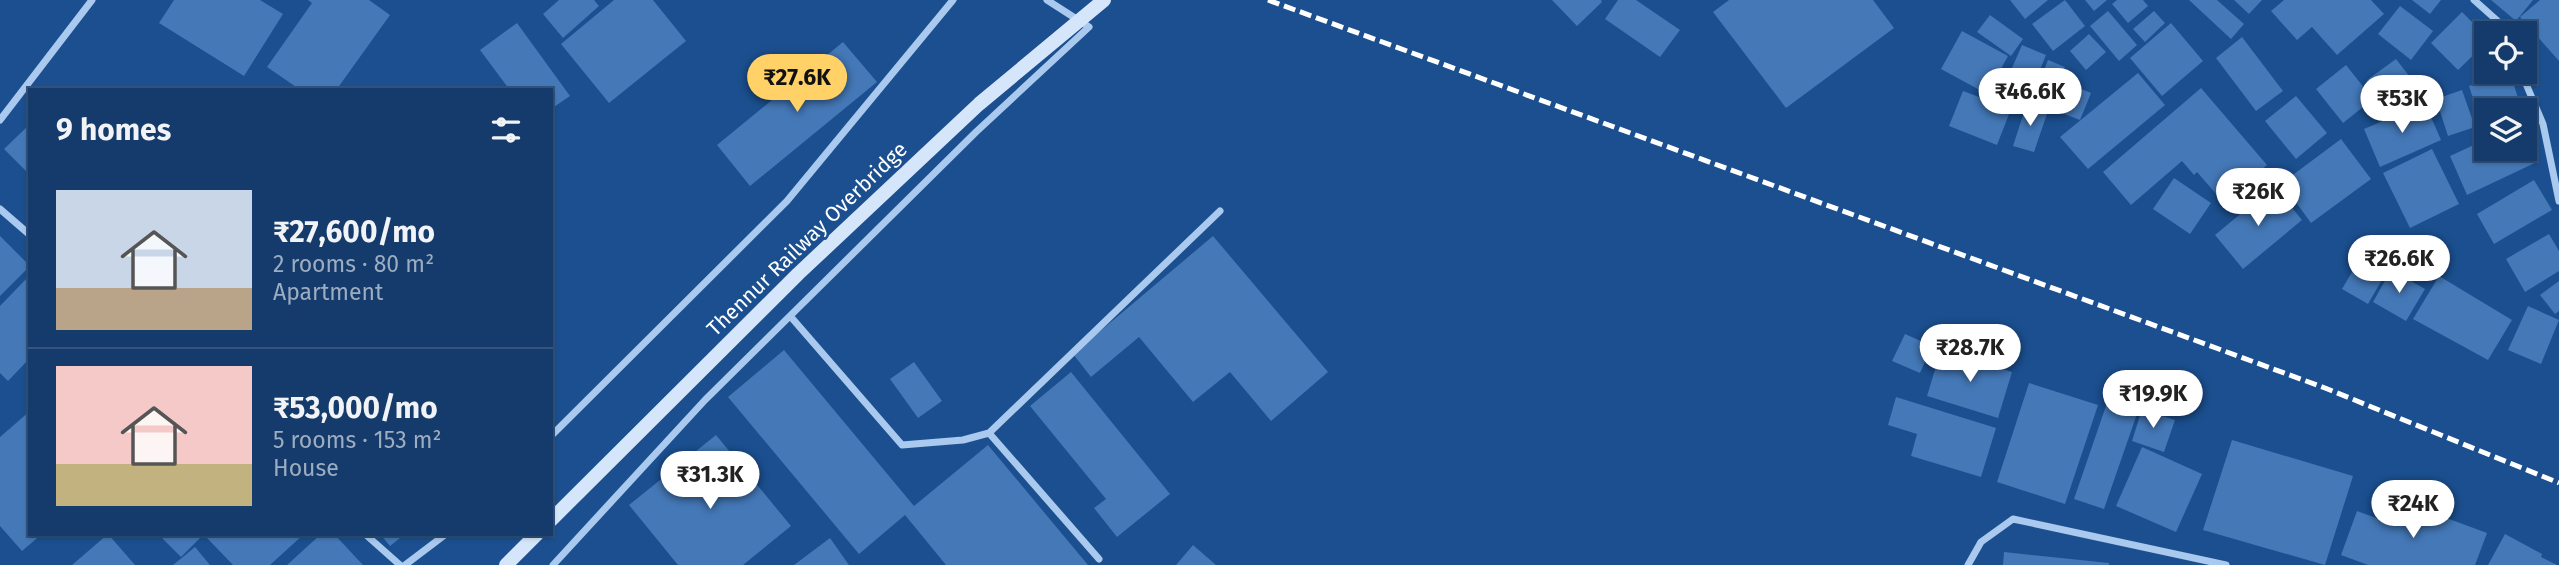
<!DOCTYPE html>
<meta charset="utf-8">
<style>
body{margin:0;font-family:"Fira Sans",sans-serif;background:#1d4271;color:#f1f3f6;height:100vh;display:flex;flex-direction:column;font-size:26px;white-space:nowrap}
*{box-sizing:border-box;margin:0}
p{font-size:23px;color:#9dadc1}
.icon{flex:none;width:38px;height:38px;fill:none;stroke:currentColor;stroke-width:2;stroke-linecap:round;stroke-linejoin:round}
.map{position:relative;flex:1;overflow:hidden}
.sheet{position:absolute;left:28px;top:88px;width:525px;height:448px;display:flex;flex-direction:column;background:#143b6b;border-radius:0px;box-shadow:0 2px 5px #0004,0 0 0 2px #33557e}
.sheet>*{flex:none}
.buttons{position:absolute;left:2474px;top:21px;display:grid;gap:14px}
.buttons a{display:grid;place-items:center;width:63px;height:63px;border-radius:0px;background:#143b6b;box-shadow:0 2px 5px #0004,0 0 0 2px #33557e;font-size:35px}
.price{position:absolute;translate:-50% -60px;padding:0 16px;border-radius:24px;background:#fff;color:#222;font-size:23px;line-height:46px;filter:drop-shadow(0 2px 4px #0008)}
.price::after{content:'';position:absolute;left:50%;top:42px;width:21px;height:16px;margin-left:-10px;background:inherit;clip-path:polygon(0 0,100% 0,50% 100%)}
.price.active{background:#ffd166;color:#111}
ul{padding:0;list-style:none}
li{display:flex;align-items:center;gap:21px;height:175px;padding:0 28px}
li+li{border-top:2px solid #33557e}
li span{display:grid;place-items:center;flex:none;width:196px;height:140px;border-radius:0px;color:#555}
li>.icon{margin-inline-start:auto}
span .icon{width:84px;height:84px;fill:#fffc;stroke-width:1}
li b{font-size:30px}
h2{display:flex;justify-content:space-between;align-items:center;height:84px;padding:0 28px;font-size:30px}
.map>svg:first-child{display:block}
.building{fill:#4478b7}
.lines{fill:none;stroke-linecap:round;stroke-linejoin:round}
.street{stroke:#a9c9ee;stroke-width:7}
.secondary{stroke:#d6e6fa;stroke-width:14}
.rail{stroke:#fff;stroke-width:5;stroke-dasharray:12 5;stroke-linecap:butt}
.labels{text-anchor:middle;stroke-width:5;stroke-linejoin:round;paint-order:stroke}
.street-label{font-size:21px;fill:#fff;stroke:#1b4f8f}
</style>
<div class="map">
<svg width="2559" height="565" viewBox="0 0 2559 565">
<rect width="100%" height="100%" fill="#1b4f8f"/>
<path class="building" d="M174 0H260L283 14 244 76 159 23Z
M308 0H369L390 15 337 89H299L267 67 312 3Z
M559 0H594L599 6 563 38 543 14Z
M614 0H653L686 41 609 103 561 44Z
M1552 0H1601L1602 2 1577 26Z
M1618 0H1636L1680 30 1660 57 1605 19Z
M1729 0H1873L1894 28 1786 108 1713 12Z
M2010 0H2048L2025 19Z
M2065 0 2085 26 2053 51 2032 24Z
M2085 0H2107L2094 11Z
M2117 0H2143L2148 6 2128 23 2112 4Z
M2189 0H2217L2244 24 2231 39Z
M2234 0H2262L2249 14Z
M2284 0H2371L2384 14 2337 55 2312 27 2297 40 2271 11Z
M2412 0H2441L2430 14Z
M2491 0H2533L2516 21Z
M2540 0H2559V61L2520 17Z
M2400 6 2433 31 2411 60 2378 34Z
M2108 11 2137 45 2119 61 2090 26Z
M2154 11 2165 23 2145 42 2133 29Z
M2462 12 2487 37V42L2458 70 2431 43Z
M1990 15 2023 39 2011 56 1977 32Z
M517 23 570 96 551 109V89H509L480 50Z
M2171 23 2203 61 2162 96 2130 58Z
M1962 31 2008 56 1987 94 1941 69Z
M2089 34 2106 52 2086 70 2070 51Z
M2242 37 2283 91 2256 111 2216 58Z
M843 42 877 82 750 186 717 145Z
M2022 45 2046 55 2030 94 2005 84Z
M2396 59 2417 86 2387 108 2367 80Z
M2048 60 2065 67 2052 102 2034 96Z
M2346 65 2373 99 2343 123 2316 89Z
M2138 73 2165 105 2088 169 2060 137Z
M2510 73 2522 110H2487V126L2482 127 2469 86Z
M2070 84 2091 93 2080 120 2059 112Z
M2201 88 2267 165 2224 203 2197 172 2194 175 2182 161 2131 205 2103 172Z
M2462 90 2475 127 2448 136 2436 99Z
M1963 91 2011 109 1997 145 1949 126Z
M2296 96 2327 133 2296 159 2265 121Z
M2027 103 2048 111 2034 152 2013 146Z
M2425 103 2441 140 2380 167 2364 129Z
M30 124V175L4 149Z
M2525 132 2539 161 2467 195 2450 156 2487 139V149H2525Z
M2341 139 2371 179 2311 223 2282 183Z
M2432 149 2459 204 2410 228 2383 173Z
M2174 178 2211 203 2190 234 2153 209Z
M2534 180 2552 210 2494 244 2477 214Z
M2274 186 2302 220 2243 269 2215 235Z
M2549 234 2559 251V271L2525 292 2506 259Z
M0 236 30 266 0 296Z
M1213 236 1328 372 1271 421 1230 372 1193 402 1139 337 1091 377 1073 354Z
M2365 250 2391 264 2368 304 2342 289Z
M2391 270 2425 289 2406 321 2373 302Z
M2439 276 2512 320 2488 360 2413 319Z
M27 278 30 281V358L8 381 0 373V306Z
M2559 281V311L2555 314 2540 295Z
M2528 306 2559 320 2541 364 2508 350Z
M1905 334 1932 346 1920 373 1892 361Z
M784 350 914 506 988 445 1088 565H946L905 515 859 554 728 397Z
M1941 350 2012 372 1998 418 1927 396Z
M914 362 942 401 918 418 890 379Z
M1071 372 1170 494 1117 537 1094 508 1106 499 1030 406Z
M2029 383 2098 405 2065 504 1997 482Z
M1896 397 1996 428 1981 477 1911 456 1917 434 1888 425Z
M2108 400 2138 411 2104 509 2074 499Z
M2142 409 2175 420 2164 452 2132 441Z
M30 411V534H42L22 551 0 526V437Z
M716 435 791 526 743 565H678L629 505Z
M2232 440 2353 476 2325 565 2203 530Z
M2142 447 2202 474 2176 532 2116 506Z
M2406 503 2487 533 2475 565H2368L2341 555 2357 511 2398 526Z
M108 534 135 565H72Z
M158 534H204L181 557Z
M212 534H304L270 565H233L207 538Z
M321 534H334L363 565H287Z
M380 534H405L390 546Z
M2505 534 2542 554 2541 557 2557 565H2488Z
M830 538 849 565H794Z
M1193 545 1216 565H1176Z
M195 547 210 565H173Z
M2004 552 2109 563V565H2003Z"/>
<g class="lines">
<path class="street" d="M2474 0 2501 24 2505 33
M2521 72 2543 124 2559 201
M0 120 92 0
M0 209 30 235
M791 317 902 445 963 440 989 433 1220 211
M989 433 1099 559
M551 436 787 201 953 0
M365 534 400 565
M405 565 446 534
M553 565 705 400 976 132 1089 27 1047 0
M1968 565 1981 542 2013 519 2226 565"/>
<path class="secondary" d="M551 520 798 274 979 104 1104 0
M506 565 537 534"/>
<path class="rail" d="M1268 0 2325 388 2559 483"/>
</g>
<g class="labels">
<g class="street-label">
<text transform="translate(807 239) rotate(-44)" y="7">Thennur Railway Overbridge</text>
</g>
</g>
</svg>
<div class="buttons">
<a><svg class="icon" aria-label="locate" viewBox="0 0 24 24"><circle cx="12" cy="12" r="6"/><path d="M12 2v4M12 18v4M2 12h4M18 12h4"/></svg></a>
<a><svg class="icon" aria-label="layers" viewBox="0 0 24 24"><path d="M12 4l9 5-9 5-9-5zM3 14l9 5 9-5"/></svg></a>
</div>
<b class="price active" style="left:797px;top:114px">₹27.6K</b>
<b class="price" style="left:2030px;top:128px">₹46.6K</b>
<b class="price" style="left:2402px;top:135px">₹53K</b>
<b class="price" style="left:2258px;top:228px">₹26K</b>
<b class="price" style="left:2399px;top:295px">₹26.6K</b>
<b class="price" style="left:1970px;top:384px">₹28.7K</b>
<b class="price" style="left:2153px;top:430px">₹19.9K</b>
<b class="price" style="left:710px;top:511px">₹31.3K</b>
<b class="price" style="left:2413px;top:540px">₹24K</b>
<section class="sheet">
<h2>9 homes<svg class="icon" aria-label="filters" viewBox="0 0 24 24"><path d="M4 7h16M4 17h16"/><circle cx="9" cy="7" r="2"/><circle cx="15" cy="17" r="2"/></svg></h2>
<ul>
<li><span style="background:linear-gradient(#c9d6e8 70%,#b9a48a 0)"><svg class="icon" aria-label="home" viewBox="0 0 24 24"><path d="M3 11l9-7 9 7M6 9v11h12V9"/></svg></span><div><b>₹27,600/mo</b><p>2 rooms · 80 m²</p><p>Apartment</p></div></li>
<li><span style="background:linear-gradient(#f6c9c9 70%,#c2b280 0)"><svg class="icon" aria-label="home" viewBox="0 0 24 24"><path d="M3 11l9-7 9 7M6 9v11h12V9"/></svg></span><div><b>₹53,000/mo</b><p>5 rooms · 153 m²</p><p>House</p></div></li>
</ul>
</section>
</div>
